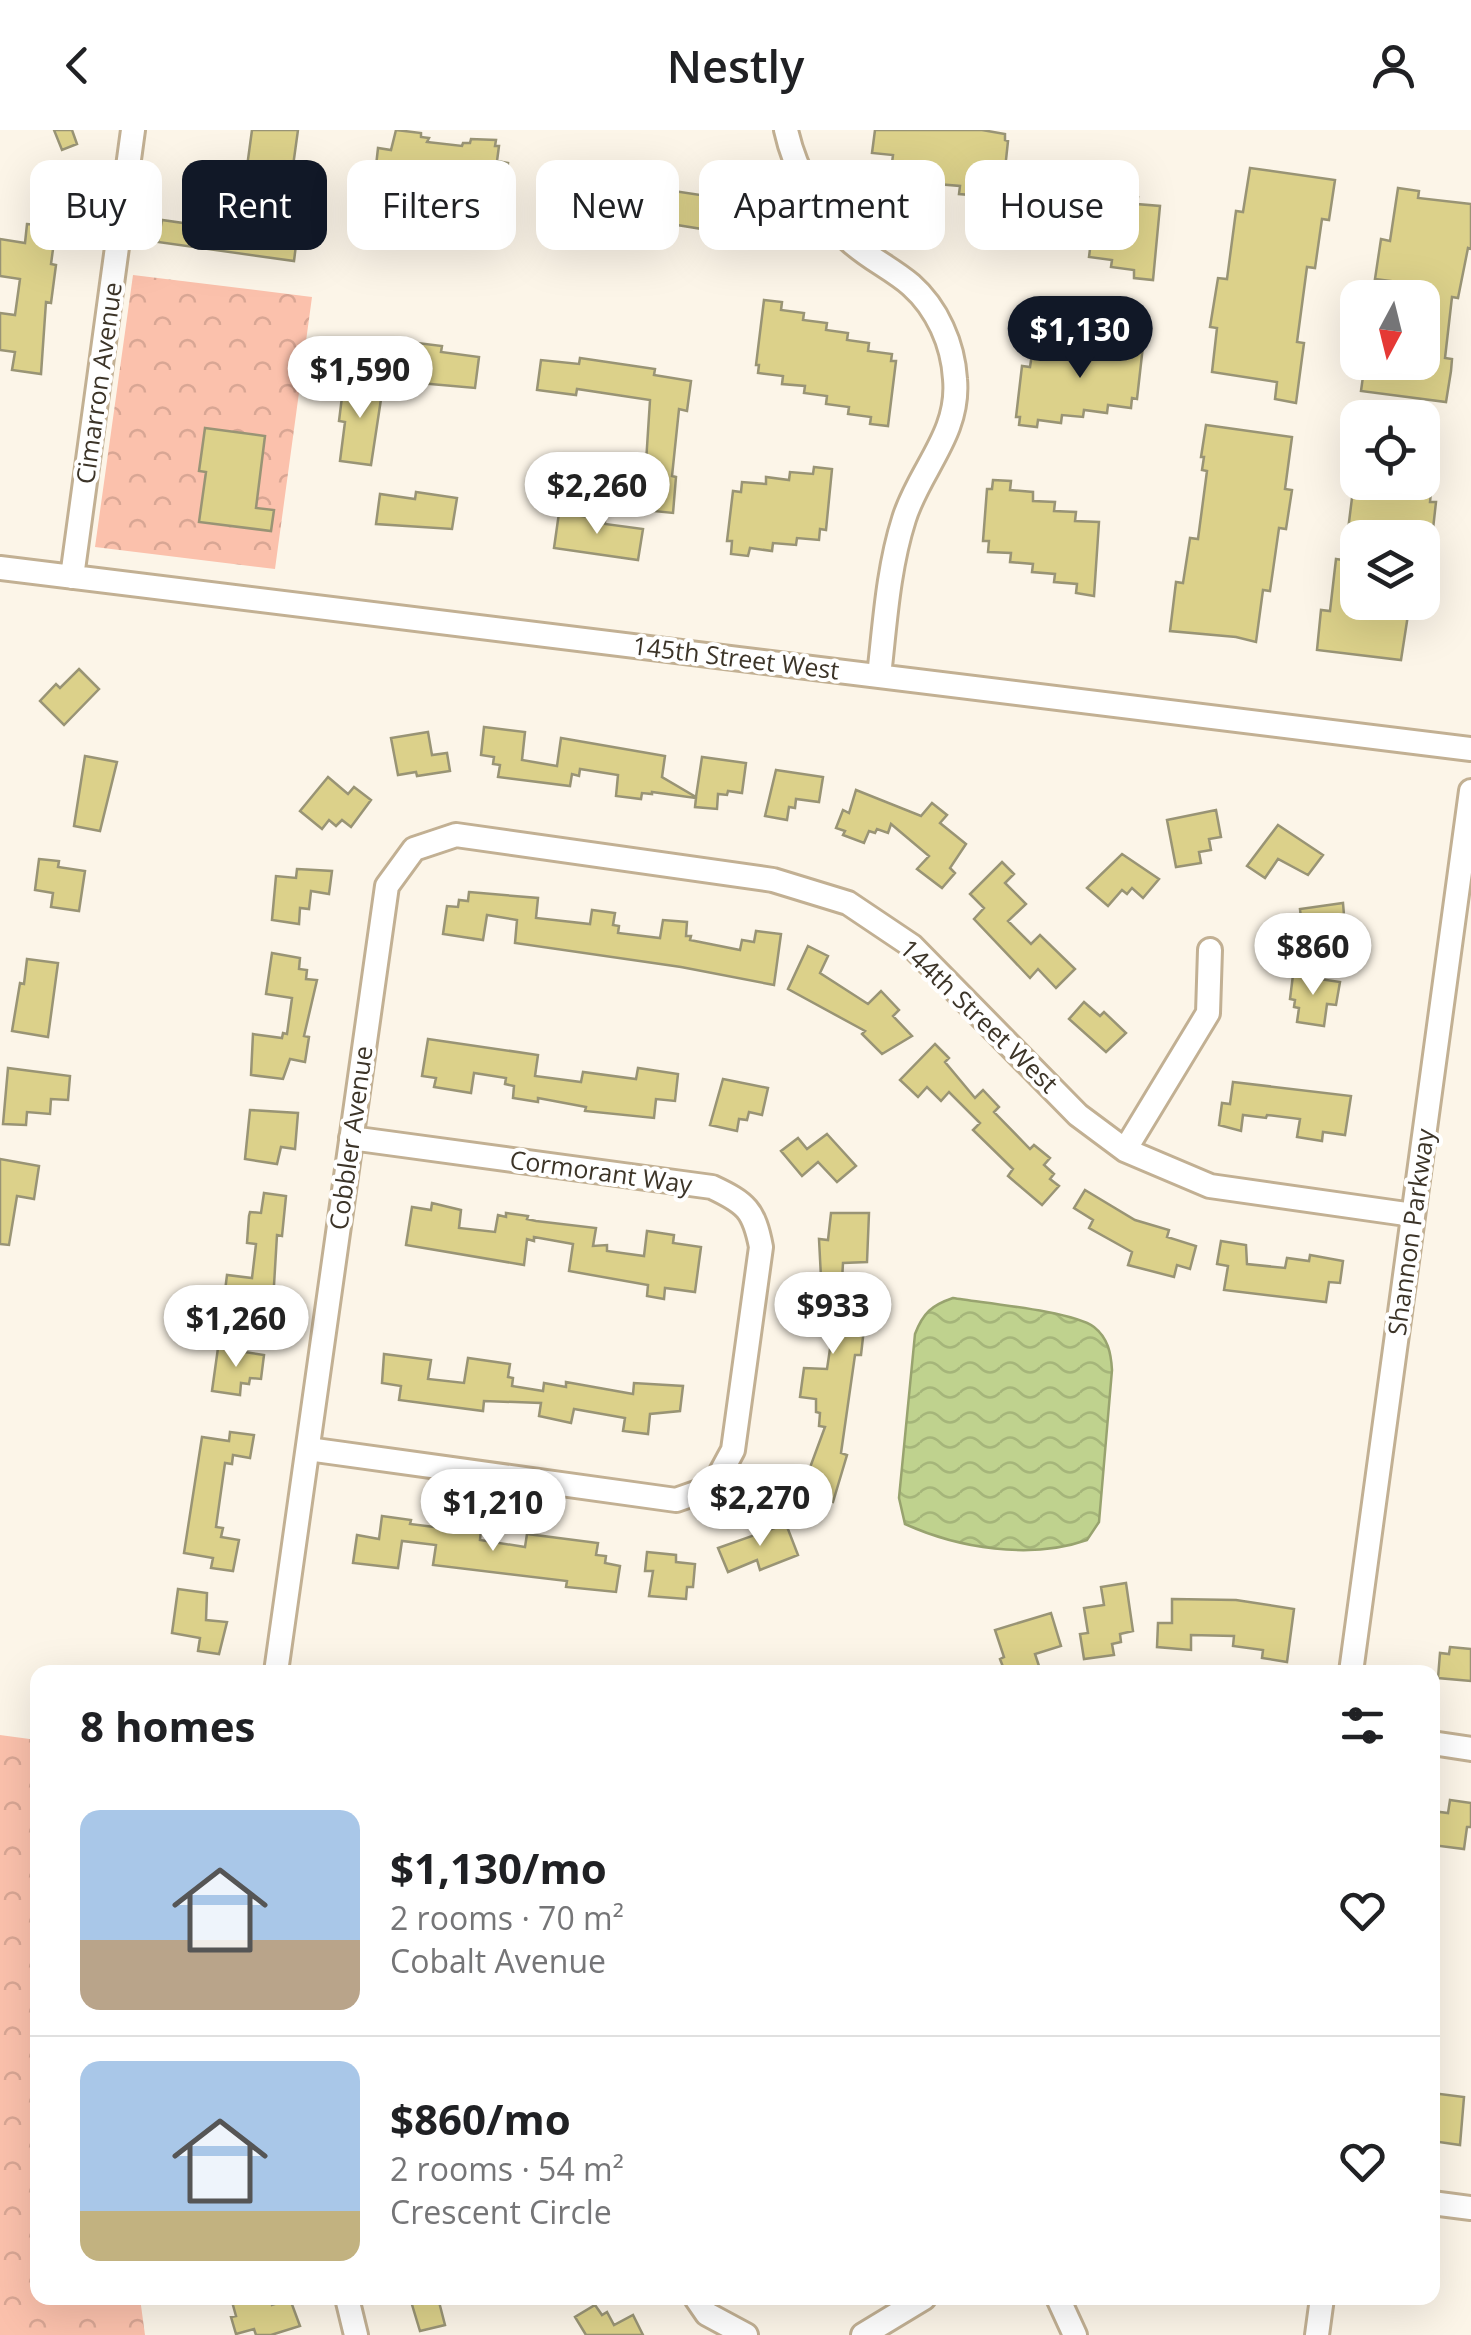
<!DOCTYPE html>
<meta charset="utf-8">
<style>
body{margin:0;font-family:"Open Sans",sans-serif;background:#f2f2f2;color:#202124;height:100vh;display:flex;flex-direction:column;font-size:38px;white-space:nowrap}
*{box-sizing:border-box;margin:0}
p{font-size:32px;color:#757577}
.icon{flex:none;width:55px;height:55px;fill:none;stroke:currentColor;stroke-width:2;stroke-linecap:round;stroke-linejoin:round}
.map{position:relative;flex:1;overflow:hidden}
.sheet{position:absolute;left:30px;top:1535px;width:1410px;height:640px;display:flex;flex-direction:column;background:#fff;border-radius:20px;box-shadow:0 10px 40px #0002}
.sheet>*{flex:none}
.guide{position:absolute;left:30px;top:30px;width:1412px;height:90px;display:flex;gap:20px}
.needle{width:65px;rotate:187deg}
.buttons{position:absolute;left:1340px;top:150px;display:grid;gap:20px}
.buttons a{display:grid;place-items:center;width:100px;height:100px;border-radius:20px;background:#fff;box-shadow:0 10px 40px #0002;font-size:50px}
.price{position:absolute;translate:-50% -85px;padding:0 22px;border-radius:35px;background:#fff;color:#222;font-size:32px;line-height:65px;filter:drop-shadow(0 2px 5px #0008)}
.price::after{content:'';position:absolute;left:50%;top:60px;width:30px;height:22px;margin-left:-15px;background:inherit;clip-path:polygon(0 0,100% 0,50% 100%)}
.price.on{background:#111827;color:#fff}
ul{padding:0;list-style:none}
li{display:flex;align-items:center;gap:30px;height:250px;padding:0 50px}
li+li{border-top:2px solid #e0e0e0}
li span{display:grid;place-items:center;flex:none;width:280px;height:200px;border-radius:20px;color:#555}
li>.icon{margin-inline-start:auto}
span .icon{width:120px;height:120px;fill:#fffc;stroke-width:1}
li b{font-size:42px}
h2{display:flex;justify-content:space-between;align-items:center;height:120px;padding:0 50px;font-size:42px}
.pill{padding:0 35px;border-radius:20px;background:#fff;box-shadow:0 10px 40px #0002;font-size:35px;line-height:90px}
.pill.on{background:#111827;color:#fff}
header{display:flex;justify-content:space-between;align-items:center;height:130px;padding:0 50px;background:#fff;font-size:45px;font-weight:600}
.map>svg:first-child{display:block}
.park{fill:url(#park-crowns)}
.water{fill:url(#water-waves);stroke:#98a36f;stroke-width:2.5}
.building{fill:#dcd18a;stroke:#999475;stroke-width:2.5}
.lines{fill:none;stroke-linecap:round;stroke-linejoin:round}
.minor-casing{stroke:#c2b093;stroke-width:28}
.minor{stroke:#fff;stroke-width:22}
.labels{text-anchor:middle;stroke-width:8;stroke-linejoin:round;paint-order:stroke}
.street-label{font-size:25px;fill:#3c3428;stroke:#fff}
</style>
<header><svg class="icon" aria-label="back" viewBox="0 0 24 24"><path d="M15 5l-7 7 7 7"/></svg>Nestly<svg class="icon" aria-label="person" viewBox="0 0 24 24"><circle cx="12" cy="8" r="4"/><path d="M4 21q1-7 8-7t8 7"/></svg></header>
<div class="map">
<svg width="1471" height="2205" viewBox="0 0 1471 2205">
<defs>
<pattern id="park-crowns" width="20" height="18" patternUnits="userSpaceOnUse" patternTransform="scale(2.5)"><rect width="20" height="18" fill="#fbc1ac"/><path d="M2 6a3 3 0 1 1 6 0M12 15a3 3 0 1 1 6 0" fill="none" stroke="#d8a694"/></pattern>
<pattern id="water-waves" width="16" height="10" patternUnits="userSpaceOnUse" patternTransform="scale(2.5)"><rect width="16" height="10" fill="#bfd28e"/><path d="M0 5q4-4 8 0t8 0" fill="none" stroke="#a5b57a"/></pattern>
</defs>
<rect width="100%" height="100%" fill="#fcf5e8"/>
<path class="park" d="M133 145 312 167 275 439 95 417Z
M0 1605 37 1610 38 2168H140L145 2205H0Z"/>
<path class="water" d="M953 1168C982 1173 1073 1181 1094 1197 1108 1208 1111 1223 1112 1240L1099 1392 1087 1410C1030 1430 958 1418 905 1394L899 1368 915 1204C923 1183 932 1175 953 1168Z"/>
<path class="building" d="M54 0H72L77 14 62 20Z
M252 0H298L289 65 302 67 294 131 158 112 162 90 225 99 230 58 244 59Z
M396 0 421 3V7L429 8 427 12 462 16 463 13H470L471 9 496 10 495 16H499L497 31 508 33 506 49 495 48 491 75 488 74 487 80 462 77 463 71 455 70V66L422 62 421 66 412 64V69L387 68V47L375 45 378 18 391 20Z
M875 0H982L1005 4V10L1008 11 1001 77 981 74 982 66 959 64 960 56 937 54 938 46 915 44 916 36 892 33 893 25 872 23Z
M1051 34 1072 36V43L1095 46 1094 54 1117 57 1116 64 1138 67 1137 74 1160 76 1153 150 1134 148V140L1111 137 1112 130 1089 127 1090 119 1069 117V110L1044 107Z
M1250 38 1335 50 1329 90 1322 89 1315 138 1307 137 1297 212 1304 213 1296 273 1275 269 1277 252 1212 242 1217 198 1210 197 1218 148 1227 149 1236 81 1243 82Z
M588 48 707 66 702 99 596 82 597 76 588 75 589 71 585 70Z
M1398 58 1419 61 1418 68 1471 74V119L1468 118 1458 168 1452 167 1445 228 1452 229 1451 241 1446 272 1361 261 1365 232H1422V163L1413 161 1414 154 1375 149 1381 109 1390 111Z
M27 94 56 97 51 134 56 135 51 173 46 172 41 244 12 240 15 222 0 220V183L15 185 20 149 0 146V109L25 113Z
M764 170 782 172 781 180 804 183 803 190 827 193 826 200 848 203 847 210 869 213 868 221 892 224 891 231H896L888 296 870 294 871 287 848 284 849 277 826 274 827 266 804 263 805 256 782 254 783 246 758 243 759 235H756Z
M1127 205 1144 207 1137 269 1132 268 1131 278 1108 275 1107 283 1084 280 1083 287 1062 285 1061 293 1038 290 1037 297 1019 295 1020 287H1016L1022 236 1030 237 1032 224 1055 227 1056 220 1078 222 1079 214 1102 217 1103 209 1126 212Z
M401 211 442 216 441 222 479 227 475 258 397 251Z
M580 228 655 239 654 245 691 251 687 281 679 279 672 346 676 347 673 383 643 380 650 270 577 259 576 265 537 260 541 230 579 234Z
M344 251 383 256 371 335 340 331 345 292 339 291Z
M1206 295 1292 307 1285 359 1292 360 1286 399 1279 398 1270 461 1263 460 1256 512 1236 507 1170 501 1176 452 1183 453 1190 408 1198 409 1207 341 1202 340 1204 327H1201Z
M205 298 265 306 256 378 274 380 271 401 199 392 206 342 199 341Z
M814 337 832 339 826 400 820 399 819 410 797 408 796 415 773 413 772 421 750 418 748 426 731 424 732 411H727L733 361 741 362 742 352 766 354V347L789 350 790 342 813 344Z
M546 341 566 344 564 368 539 365 542 346 545 347Z
M993 350 1011 351 1010 360 1033 362V371L1055 372 1054 381 1076 382 1075 391 1099 392 1094 466 1076 463 1077 454 1054 452 1055 444 1032 442 1033 434 1010 432 1011 423 988 422 989 411H983L987 359H992Z
M1354 352H1432L1430 372H1436L1432 408H1347Z
M416 362 457 368 452 399 376 394 380 364 415 369Z
M559 383 605 389V394L643 399 638 430 554 418Z
M1336 429 1357 432 1352 472H1410L1401 530 1317 520 1321 480 1330 481Z
M79 539 99 559 64 595 40 571 56 554 60 558Z
M484 597 525 602 522 630 557 636 561 608 665 626 662 647 696 667 702 627 746 633 742 663 728 661 727 665 718 664 717 679 695 677 696 668 652 662V664L642 663 641 669 616 666 618 645 580 639 579 646 572 644 570 656 498 647 500 635 493 634 494 627 481 625Z
M428 602 432 625 447 623 450 641 417 646 416 642 398 645 391 608Z
M85 626 117 632 100 701 74 696Z
M776 640 823 647 819 672 796 669 795 678 789 677 787 690 765 686Z
M328 647 348 664 354 657 371 670 351 697 342 690 336 696 329 690 322 699 300 681Z
M856 660 921 686 932 673 947 685 940 693 966 714 950 738 955 743 942 758 917 739 929 726 891 694 888 703 877 699 875 703 869 701 864 713 843 705 845 701 836 698 843 680 849 683Z
M1216 680 1221 707 1209 709 1211 720 1199 722 1201 733 1176 737 1167 690Z
M1278 695 1323 725 1308 745 1278 729 1265 748 1247 736Z
M1122 724 1159 749 1143 768 1132 758 1127 764 1122 760 1108 776 1087 758Z
M39 729 59 731 58 737 85 741 79 781 51 777 53 763 35 760Z
M1002 732 1014 744 1005 753 1026 774 1008 791 1031 814 1040 805 1075 839 1056 858 1038 839 1030 848 974 789 984 778 970 764Z
M297 739 332 741 329 764 311 761 309 779 300 778 299 794 272 790 276 746 296 748Z
M469 762 538 768 536 788 590 794 592 780 615 783 613 795 619 796 618 803 660 808 663 790 687 792 686 806H691L690 810 740 820 742 810 754 812 756 801 781 804 774 855 681 837 515 813 517 790 487 785 483 810 443 804 447 776 458 777 459 770 468 771Z
M1343 773 1346 809H1338V814L1323 816V822L1298 825 1296 800 1302 799 1300 779Z
M808 816 828 826 820 843 868 874 881 861 899 880 893 886 912 906 882 924 862 904 865 901 788 859Z
M272 823 300 828 299 839 307 840 306 849 317 850 304 906 309 907 305 932 290 929 283 949 251 945 253 904 282 908 283 903 287 904 292 868 266 864Z
M27 829 58 833 48 907 12 901 20 853 24 854Z
M1293 845 1340 852 1336 875 1327 874 1324 896 1297 892 1299 878 1294 877 1295 870 1290 869Z
M1084 872 1100 886 1104 882 1126 903 1106 922 1069 889Z
M428 909 538 925 535 946 581 952 583 942 636 949 638 938 678 944 675 971 656 969 654 988 585 981 586 977 538 968V972L513 968 514 956 505 954 506 948 474 943 471 963 434 957 436 948 422 946Z
M935 914 949 928 945 932 975 968 983 960 999 977 994 982 1030 1019 1034 1015 1050 1028 1044 1035 1054 1044 1050 1049 1059 1056 1042 1075 1008 1046 1013 1039 973 1000 980 993 949 962 941 971 927 957 918 967 900 950Z
M8 938 70 946 68 970 51 969 50 984 27 982 26 995 3 994Z
M723 949 768 958 762 985 749 982 747 990 739 989 737 1001 710 995Z
M1233 952 1351 966 1345 1005 1323 1002 1322 1011 1297 1007 1300 989 1267 985 1266 988 1243 985 1241 1001 1219 995 1222 973 1230 974Z
M250 980 298 983 295 1019 281 1017 277 1034 245 1029Z
M827 1004 856 1036 837 1052 818 1032 802 1046 781 1021 798 1008 807 1019Z
M0 1029 39 1036 34 1069 17 1066 9 1115 0 1114Z
M1085 1060 1135 1090 1169 1100 1167 1107 1196 1116 1190 1139 1177 1135 1174 1147 1128 1135 1132 1122 1089 1098 1093 1090 1074 1078Z
M264 1063 286 1066 282 1106 277 1105 273 1172 260 1170 259 1178 252 1177 250 1190 222 1185 227 1145 252 1148 256 1114 247 1113 249 1086 250 1082 261 1083Z
M432 1073 461 1080 459 1098 495 1102 498 1085 506 1087V1083L528 1086 527 1089 536 1091 596 1098 593 1116 607 1115V1121L644 1126 647 1101 674 1105 673 1113 701 1117 695 1162 665 1158 664 1169 647 1166 648 1155 569 1141 573 1114 534 1107V1111L527 1109 524 1135 406 1115 412 1077 431 1080Z
M831 1083H869L867 1132 843 1133 841 1169 867 1172 861 1225H855L841 1323 847 1325 833 1372 805 1363 802 1375 782 1369 791 1338 808 1343 825 1297 819 1296 820 1283 816 1282V1269L800 1267 804 1238 827 1239 833 1199 824 1198V1192L810 1190 812 1166 822 1167 819 1109 828 1110Z
M1221 1111 1246 1115 1247 1134 1285 1138 1287 1128 1309 1131 1310 1125 1343 1131 1340 1153 1329 1152 1326 1172 1224 1160 1228 1136 1217 1134Z
M218 1218 264 1225 261 1249 250 1248 249 1254 241 1253 240 1265 212 1261Z
M384 1224 431 1230 428 1249 464 1253 468 1228 510 1234 508 1247 513 1248 512 1256 543 1261 544 1253 566 1257V1252L633 1264 634 1253 683 1256 680 1281 650 1284 648 1304 623 1301 625 1288 574 1279 571 1293 539 1286 541 1273 484 1271 483 1281 399 1270 401 1256 382 1253Z
M230 1302 254 1305 250 1328 233 1325 232 1334 225 1333 216 1397 223 1398 221 1407 239 1410 233 1441 211 1438 213 1428 184 1423 202 1307 229 1311Z
M382 1386 411 1390 410 1394 459 1400 460 1396 481 1399 480 1410 525 1417 527 1404 598 1413 596 1425 606 1426 605 1433 620 1436 616 1462 566 1457 567 1451 433 1435 436 1415 402 1411 398 1438 353 1433 357 1405 379 1409Z
M786 1394 798 1425 760 1440 757 1430 728 1442 718 1418Z
M647 1422 676 1425V1432L695 1434 693 1457H687L686 1469 649 1466 653 1441H645Z
M1126 1453 1133 1501 1120 1504 1121 1512 1112 1514 1114 1525 1084 1529 1080 1504 1088 1503 1084 1478 1104 1475 1101 1457Z
M178 1459 207 1463 206 1490 227 1492 219 1524 198 1521 200 1508 172 1503Z
M1172 1469 1236 1470 1294 1479 1287 1532 1262 1528 1263 1520 1233 1516 1234 1506 1191 1505V1520L1157 1517 1158 1493H1172Z
M1051 1483 1061 1516 1035 1524 1041 1542H1005L1000 1529 1004 1527 995 1500Z
M1450 1517 1471 1519V1551L1438 1548 1440 1523 1449 1524Z
M1450 1670 1471 1673V1697H1467L1464 1719 1432 1715V1681L1448 1683Z
M1432 1963 1464 1967 1460 2015 1432 2011Z
M231 2168H270L272 2175 290 2169 300 2196 271 2205H256L254 2199 236 2204 231 2187 236 2186Z
M410 2168H438L445 2195 420 2201Z
M595 2175 602 2185 607 2182 614 2195 633 2185 643 2205H586L575 2187Z"/>
<g class="lines">
<defs>
<path id="minor" d="M786 0C795 41 818 82 849 110 868 128 891 138 911 155 937 178 953 214 955 249 960 304 919 340 904 389 888 439 885 493 879 546
M0 438 1471 619
M72 447 133 0
M1125 1020 1208 883 1210 820
M308 1319 676 1370 713 1357 733 1320 761 1117C754 1080 746 1073 712 1057L351 1008
M276 1542 387 756 414 719 456 705 773 750 848 773 912 816 1078 985 1125 1020 1210 1056 1413 1085
M1351 1542 1471 661
M1432 1613 1471 1619
M1432 2073 1471 2078
M347 2168 356 2205
M696 2168 707 2184 746 2205
M1058 2168 1075 2205
M863 2205 924 2168
M1317 2205 1322 2168"/>
</defs>
<use href="#minor" class="minor-casing"/>
<use href="#minor" class="minor"/>
</g>
<g class="labels">
<g class="street-label">
<text transform="translate(99 253) rotate(-82)" y="9">Cimarron Avenue</text>
<text transform="translate(736 528) rotate(7)" y="9">145th Street West</text>
<text transform="translate(979 886) rotate(44)" y="9">144th Street West</text>
<text transform="translate(351 1008) rotate(-82)" y="9">Cobbler Avenue</text>
<text transform="translate(601 1042) rotate(8)" y="9">Cormorant Way</text>
<text transform="translate(1411 1102) rotate(-82)" y="9">Shannon Parkway</text>
</g>
</g>
</svg>
<div class="buttons">
<a><svg class="needle" viewBox="-14 -14 28 28"><path d="M0-13l5 13h-10z" fill="#e53935"/><path d="M0 13l5-13h-10z" fill="#757577"/></svg></a>
<a><svg class="icon" aria-label="locate" viewBox="0 0 24 24"><circle cx="12" cy="12" r="6"/><path d="M12 2v4M12 18v4M2 12h4M18 12h4"/></svg></a>
<a><svg class="icon" aria-label="layers" viewBox="0 0 24 24"><path d="M12 4l9 5-9 5-9-5zM3 14l9 5 9-5"/></svg></a>
</div>
<b class="price on" style="left:1080px;top:251px">$1,130</b>
<b class="price" style="left:360px;top:291px">$1,590</b>
<b class="price" style="left:597px;top:407px">$2,260</b>
<b class="price" style="left:1313px;top:868px">$860</b>
<b class="price" style="left:833px;top:1227px">$933</b>
<b class="price" style="left:236px;top:1240px">$1,260</b>
<b class="price" style="left:760px;top:1419px">$2,270</b>
<b class="price" style="left:493px;top:1424px">$1,210</b>
<div class="guide">
<a class="pill">Buy</a>
<a class="pill on">Rent</a>
<a class="pill">Filters</a>
<a class="pill">New</a>
<a class="pill">Apartment</a>
<a class="pill">House</a>
</div>
<section class="sheet">
<h2>8 homes<svg class="icon" aria-label="filters" viewBox="0 0 24 24"><path d="M4 7h16M4 17h16"/><circle cx="9" cy="7" r="2"/><circle cx="15" cy="17" r="2"/></svg></h2>
<ul>
<li><span style="background:linear-gradient(#a9c7e8 65%,#b9a48a 0)"><svg class="icon" aria-label="home" viewBox="0 0 24 24"><path d="M3 11l9-7 9 7M6 9v11h12V9"/></svg></span><div><b>$1,130/mo</b><p>2 rooms · 70 m²</p><p>Cobalt Avenue</p></div><svg class="icon" aria-label="heart" viewBox="0 0 24 24"><path d="M12 20l-8-8c-3-5 5-10 8-4 3-6 11-1 8 4z"/></svg></li>
<li><span style="background:linear-gradient(#a9c7e8 75%,#c2b280 0)"><svg class="icon" aria-label="home" viewBox="0 0 24 24"><path d="M3 11l9-7 9 7M6 9v11h12V9"/></svg></span><div><b>$860/mo</b><p>2 rooms · 54 m²</p><p>Crescent Circle</p></div><svg class="icon" aria-label="heart" viewBox="0 0 24 24"><path d="M12 20l-8-8c-3-5 5-10 8-4 3-6 11-1 8 4z"/></svg></li>
</ul>
</section>
</div>
